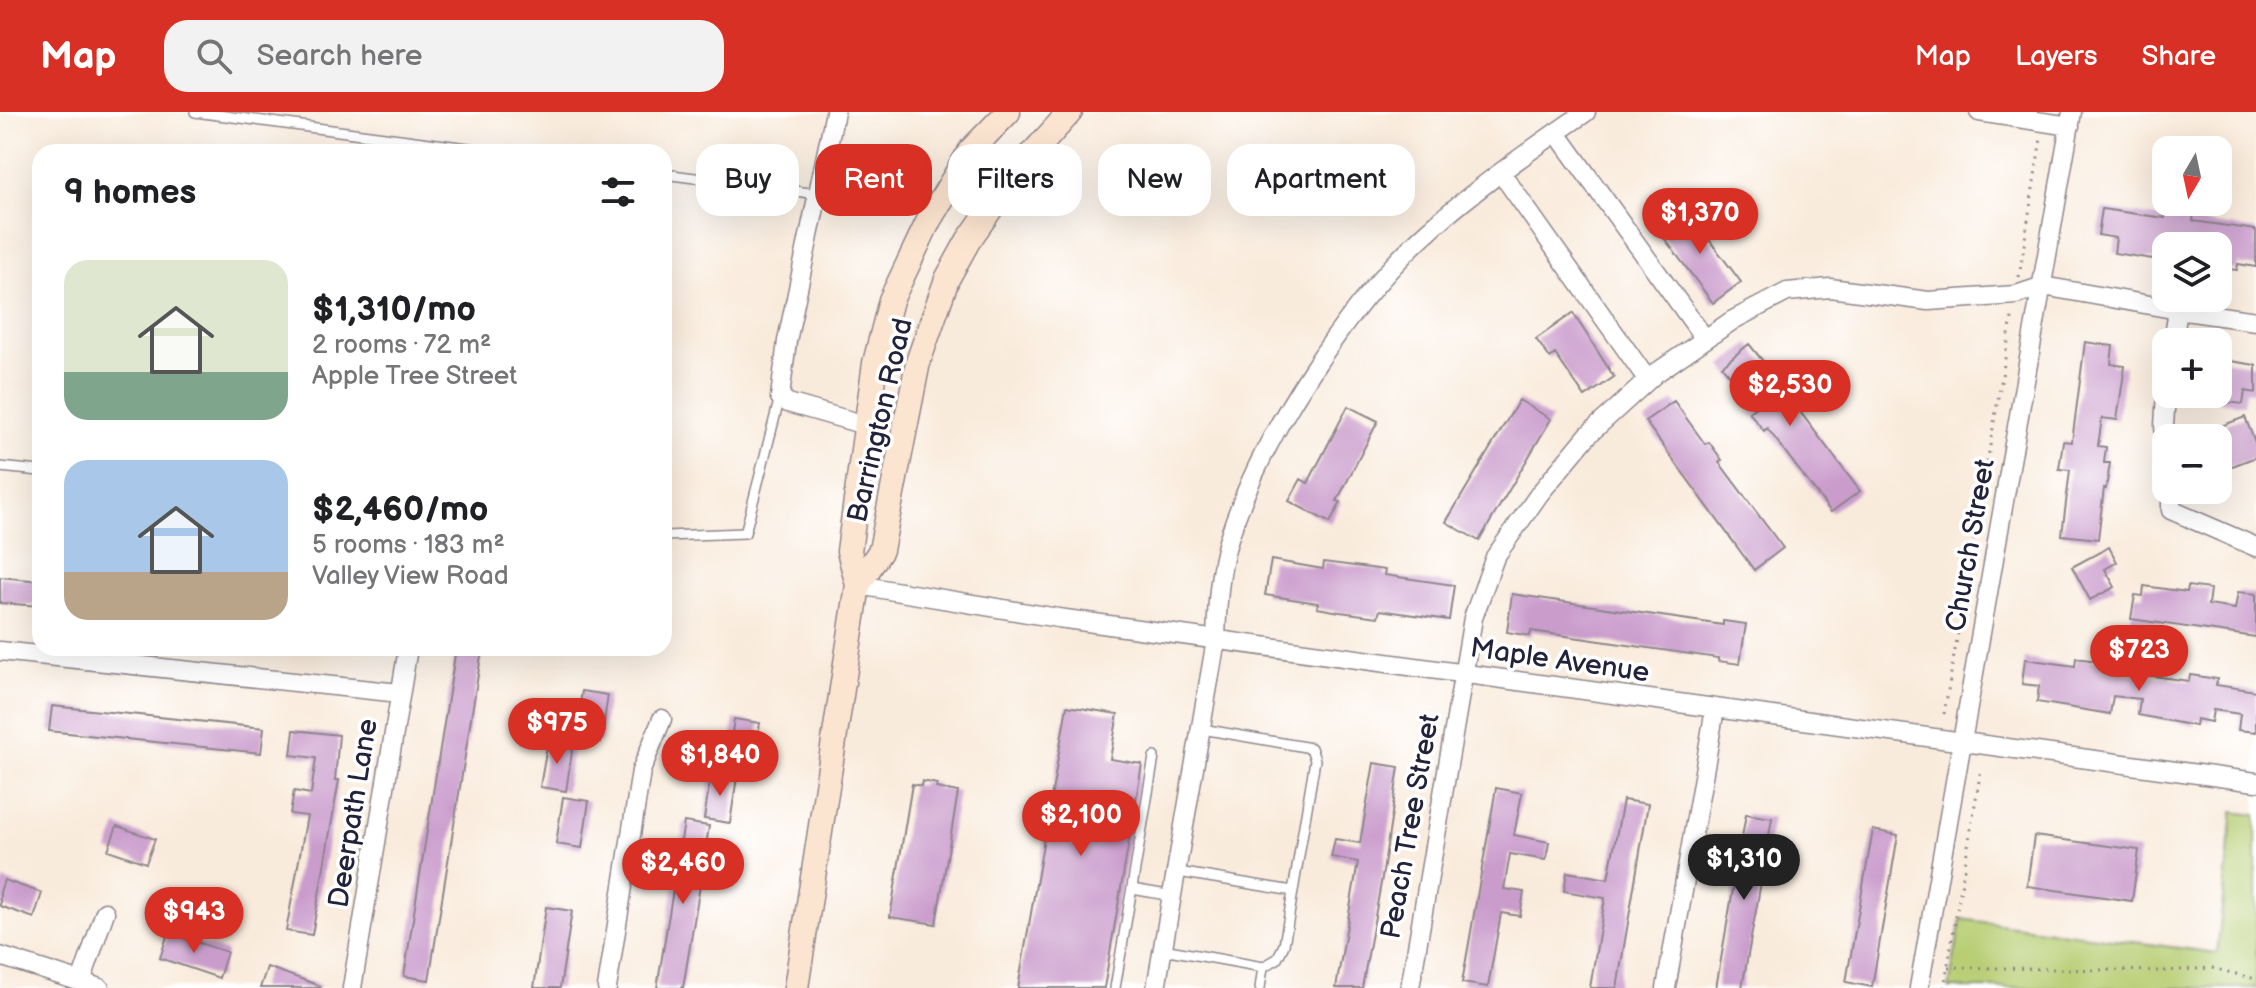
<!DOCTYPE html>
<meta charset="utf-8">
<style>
body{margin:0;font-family:"Balsamiq Sans",sans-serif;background:#f2f2f2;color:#202124;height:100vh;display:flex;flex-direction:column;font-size:30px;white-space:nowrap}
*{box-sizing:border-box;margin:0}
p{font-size:26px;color:#757577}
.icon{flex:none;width:44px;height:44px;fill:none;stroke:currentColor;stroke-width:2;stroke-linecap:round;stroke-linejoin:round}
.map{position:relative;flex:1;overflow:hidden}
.side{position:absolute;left:32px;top:32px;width:640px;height:512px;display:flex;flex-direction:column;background:#fff;border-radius:24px;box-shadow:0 8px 32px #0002}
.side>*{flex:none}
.banner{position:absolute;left:696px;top:32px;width:760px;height:72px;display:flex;gap:16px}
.needle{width:52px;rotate:189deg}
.buttons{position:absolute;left:2152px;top:24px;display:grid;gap:16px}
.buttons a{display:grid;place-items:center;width:80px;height:80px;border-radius:16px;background:#fff;box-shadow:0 8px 32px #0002;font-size:40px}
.price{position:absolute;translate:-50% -68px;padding:0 18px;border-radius:28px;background:#d93025;color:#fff;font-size:26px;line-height:52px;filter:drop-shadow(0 2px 4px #0008)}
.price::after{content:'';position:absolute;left:50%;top:48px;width:24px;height:18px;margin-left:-12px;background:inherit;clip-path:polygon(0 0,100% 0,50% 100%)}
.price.active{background:#222;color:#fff}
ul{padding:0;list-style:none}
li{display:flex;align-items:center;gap:24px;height:200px;padding:0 32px}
li span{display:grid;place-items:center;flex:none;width:224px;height:160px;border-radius:24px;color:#555}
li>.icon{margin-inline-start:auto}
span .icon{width:96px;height:96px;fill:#fffc;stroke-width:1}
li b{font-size:34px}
h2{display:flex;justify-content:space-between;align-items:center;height:96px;padding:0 32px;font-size:34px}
.pill{padding:0 28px;border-radius:24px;background:#fff;box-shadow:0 8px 32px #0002;font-size:28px;line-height:72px}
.pill.active{background:#d93025;color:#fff}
header{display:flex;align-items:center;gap:48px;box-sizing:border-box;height:112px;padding:0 40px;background:#d93025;color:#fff}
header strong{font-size:38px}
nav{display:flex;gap:44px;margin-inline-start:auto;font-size:28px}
.search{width:560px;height:72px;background:#f2f2f2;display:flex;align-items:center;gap:20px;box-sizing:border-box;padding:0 28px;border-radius:24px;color:#757577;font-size:30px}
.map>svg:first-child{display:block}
.green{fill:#b7ce73;stroke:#6c7857;stroke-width:2}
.building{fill:#ca9ccc}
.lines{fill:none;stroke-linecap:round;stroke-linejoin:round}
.service-casing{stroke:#8e868c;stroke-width:12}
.minor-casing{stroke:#8e868c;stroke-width:21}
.secondary-casing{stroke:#8e868c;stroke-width:27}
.path{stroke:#8e868c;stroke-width:3;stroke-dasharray:2 6;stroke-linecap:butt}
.service{stroke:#fff;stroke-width:9}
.minor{stroke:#fff;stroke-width:18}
.secondary{stroke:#fce5d0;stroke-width:24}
.labels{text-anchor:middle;stroke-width:7;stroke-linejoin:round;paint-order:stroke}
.street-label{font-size:28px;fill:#22223b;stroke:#fff}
</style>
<header>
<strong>Map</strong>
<div class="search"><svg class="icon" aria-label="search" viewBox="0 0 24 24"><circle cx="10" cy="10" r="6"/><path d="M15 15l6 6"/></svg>Search here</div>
<nav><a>Map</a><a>Layers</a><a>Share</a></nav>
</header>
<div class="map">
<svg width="2256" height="876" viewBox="0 0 2256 876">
<rect width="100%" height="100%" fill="#fff"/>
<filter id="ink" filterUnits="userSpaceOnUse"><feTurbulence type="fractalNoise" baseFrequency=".0125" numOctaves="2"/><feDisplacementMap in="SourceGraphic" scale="16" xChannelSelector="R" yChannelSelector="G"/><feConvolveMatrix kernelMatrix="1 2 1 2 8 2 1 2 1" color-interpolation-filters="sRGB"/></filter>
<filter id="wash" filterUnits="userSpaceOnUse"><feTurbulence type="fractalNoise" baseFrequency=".006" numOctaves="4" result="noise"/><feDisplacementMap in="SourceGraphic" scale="32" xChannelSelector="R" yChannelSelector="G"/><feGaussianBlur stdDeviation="1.8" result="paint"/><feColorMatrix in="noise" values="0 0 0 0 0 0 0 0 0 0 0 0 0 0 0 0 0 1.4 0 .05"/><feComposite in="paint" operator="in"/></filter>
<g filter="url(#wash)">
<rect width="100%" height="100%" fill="#f9ebdc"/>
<path class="green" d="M2233 700 2256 703V876H1949L1961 807 2217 841Z"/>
<g id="blocks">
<path class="building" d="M1686 97 1741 170 1713 191 1658 118Z
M2102 97 2165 106 2166 98 2194 102 2193 109 2256 118V155L2238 152 2237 158 2218 156V134H2166V149L2114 141 2116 126 2098 123Z
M1573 201 1614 265 1585 285 1555 242 1550 246 1536 227Z
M2085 230 2113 234 2111 252 2125 254 2117 308 2102 306 2098 334 2106 335 2104 351H2110L2106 377 2104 376 2098 427 2062 423 2070 358 2059 357 2063 329 2072 330Z
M1749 232 1797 291 1795 293 1860 379 1831 400 1767 316 1764 319 1749 300 1756 295 1722 254Z
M2224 248 2256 253V281L2245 279 2243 292 2218 289V263L2222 264Z
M1519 288 1551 307 1479 429 1446 410Z
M1674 289 1705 332 1709 330 1722 348 1719 350 1783 436 1754 458 1645 309Z
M1348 294 1378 309 1337 389 1341 390 1330 411 1289 389 1301 367 1308 371Z
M2245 305 2256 333V345L2222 358 2218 348V337L2228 333 2221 314Z
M2109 435 2117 450 2105 457 2115 475 2090 488 2072 455Z
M1271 448 1323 457 1324 450 1362 455 1385 458 1384 463 1454 473 1449 508 1380 498 1378 505 1340 500 1317 496 1318 491 1265 483Z
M0 465 40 469V494L0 491Z
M2144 474 2187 480 2188 474 2210 477 2208 493 2235 497 2238 480 2256 482V525L2131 507 2135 483 2143 484Z
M1512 482 1723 513V509L1746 512 1740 552 1718 549V546L1531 519 1530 524 1507 520Z
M456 536 482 538 429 868 404 864Z
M2076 546 2104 550 2103 557 2189 569 2190 563 2217 567 2216 573 2256 579V620L2238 618 2240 602 2213 598 2211 610 2196 607 2195 614 2138 603 2140 587 2113 584 2110 602 2037 590 2039 574 2022 572 2025 547 2075 554Z
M582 579 608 583 601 630 575 626Z
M52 594 264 616 261 641 49 619Z
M1067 594 1118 602 1110 647 1142 652 1104 876H1018Z
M734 607 760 611 752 658 727 654Z
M294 618 339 623 335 668H339L312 823 286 819 307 704 290 702 294 679 311 682 316 646 291 643Z
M548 628 573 633 566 679 540 675Z
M1374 651 1399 655 1383 760 1362 876H1336L1358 750 1331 745 1335 727 1360 731Z
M711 661 737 665 730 711 704 707Z
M922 669 937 672 936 676 958 680 936 812 890 805 912 672 921 674Z
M1496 676 1522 681 1514 723 1549 730 1546 748 1510 742 1504 777 1524 780 1520 804 1501 801 1488 875 1462 871Z
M563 685 589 689 582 736 556 732Z
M1623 688 1648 692 1617 876H1590L1605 786 1564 779 1567 760 1608 767Z
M1746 702 1772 706 1763 759 1742 876H1716Z
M684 710 709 714 702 761 683 876H657Z
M117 714 155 727 146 751 108 738Z
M1873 718 1898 723 1872 875 1846 870Z
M2034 724 2139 738 2132 789 2027 774Z
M4 768 42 781 34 806 0 794V780Z
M546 795 572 799 560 876H534Z
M168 821 227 840 219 866 160 846Z
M267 855 321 874 320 876H260Z"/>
</g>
</g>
<g filter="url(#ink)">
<use href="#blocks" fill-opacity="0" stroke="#8e868c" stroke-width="2"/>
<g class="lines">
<defs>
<path id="service" d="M195 0 498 40
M664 62 818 82
M0 355 40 359
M664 424 745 421 780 285
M1178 760 1293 779
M1132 777 1173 784
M1163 837 1263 855 1277 847 1284 833 1315 648 1311 636 1202 617
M1115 876 1154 645
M1260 876 1263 855"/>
<path id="minor" d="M835 0 787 229 780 285 788 291 865 313
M1979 0 2070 14
M1556 20 1705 227
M1502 62 1647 267
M2173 230 2178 198
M2166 336 2164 314 2166 282
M2171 378V398L2256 435
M858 473 1058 506 2256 670
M0 539 400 581
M0 844 100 876
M81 870 105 800
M352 876 408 536
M607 876 641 659 662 607
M1156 876 1216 528C1217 495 1219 458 1229 426 1262 321 1352 185 1435 113 1482 72 1534 35 1586 0
M1410 876 1473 506 1495 445 1540 381 1589 322 1656 261 1733 208 1787 180 1830 176 1928 189 2016 183 2043 174 2178 198 2256 209
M1666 876 1715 597
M1919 876 2072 0"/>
<path id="secondary" d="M858 473 881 438 918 250 947 167 968 129 1017 59 1070 0
M796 876 858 473 849 439 875 251 891 188 929 108 971 38 1008 0"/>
</defs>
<use href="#service" class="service-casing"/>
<use href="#minor" class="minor-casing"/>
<use href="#secondary" class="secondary-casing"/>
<path class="path" d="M2019 165 2041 26
M1944 602 2013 200
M1948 855 2162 859 2212 856 2256 867
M1944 876 1981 657"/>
<use href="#service" class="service"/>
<use href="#minor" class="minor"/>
<use href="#secondary" class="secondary"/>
</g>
</g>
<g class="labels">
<g class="street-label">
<text transform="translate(879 308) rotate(-77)" y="10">Barrington Road</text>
<text transform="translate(1969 433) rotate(-80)" y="10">Church Street</text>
<text transform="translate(1560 547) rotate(8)" y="10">Maple Avenue</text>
<text transform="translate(352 701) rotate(-81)" y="10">Deerpath Lane</text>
<text transform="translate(1409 714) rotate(-80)" y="10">Peach Tree Street</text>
</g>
</g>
</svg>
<div class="buttons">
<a><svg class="needle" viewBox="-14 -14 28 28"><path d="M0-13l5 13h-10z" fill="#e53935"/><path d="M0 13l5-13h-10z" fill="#757577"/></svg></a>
<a><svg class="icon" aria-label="layers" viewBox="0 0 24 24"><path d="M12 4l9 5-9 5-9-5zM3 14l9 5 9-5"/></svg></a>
<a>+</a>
<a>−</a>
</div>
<b class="price" style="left:1700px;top:144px">$1,370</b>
<b class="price" style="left:1790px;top:316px">$2,530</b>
<b class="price" style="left:2139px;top:581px">$723</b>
<b class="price" style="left:557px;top:654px">$975</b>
<b class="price" style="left:720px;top:686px">$1,840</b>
<b class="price" style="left:1081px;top:746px">$2,100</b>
<b class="price active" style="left:1744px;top:790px">$1,310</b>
<b class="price" style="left:683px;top:794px">$2,460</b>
<b class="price" style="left:194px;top:843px">$943</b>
<div class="banner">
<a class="pill">Buy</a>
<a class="pill active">Rent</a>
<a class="pill">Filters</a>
<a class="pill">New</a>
<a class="pill">Apartment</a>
</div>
<section class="side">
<h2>9 homes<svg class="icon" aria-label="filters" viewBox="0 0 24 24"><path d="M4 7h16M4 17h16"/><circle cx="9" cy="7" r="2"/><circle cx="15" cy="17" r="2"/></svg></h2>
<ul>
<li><span style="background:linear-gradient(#dfe7d0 70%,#7fa58c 0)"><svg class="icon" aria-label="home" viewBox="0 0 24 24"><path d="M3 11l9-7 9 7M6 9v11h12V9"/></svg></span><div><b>$1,310/mo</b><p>2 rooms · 72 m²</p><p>Apple Tree Street</p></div></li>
<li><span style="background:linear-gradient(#a9c7e8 70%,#b9a48a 0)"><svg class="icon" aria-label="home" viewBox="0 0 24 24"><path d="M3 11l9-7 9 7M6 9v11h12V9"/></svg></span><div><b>$2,460/mo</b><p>5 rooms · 183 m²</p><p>Valley View Road</p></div></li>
</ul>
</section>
</div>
